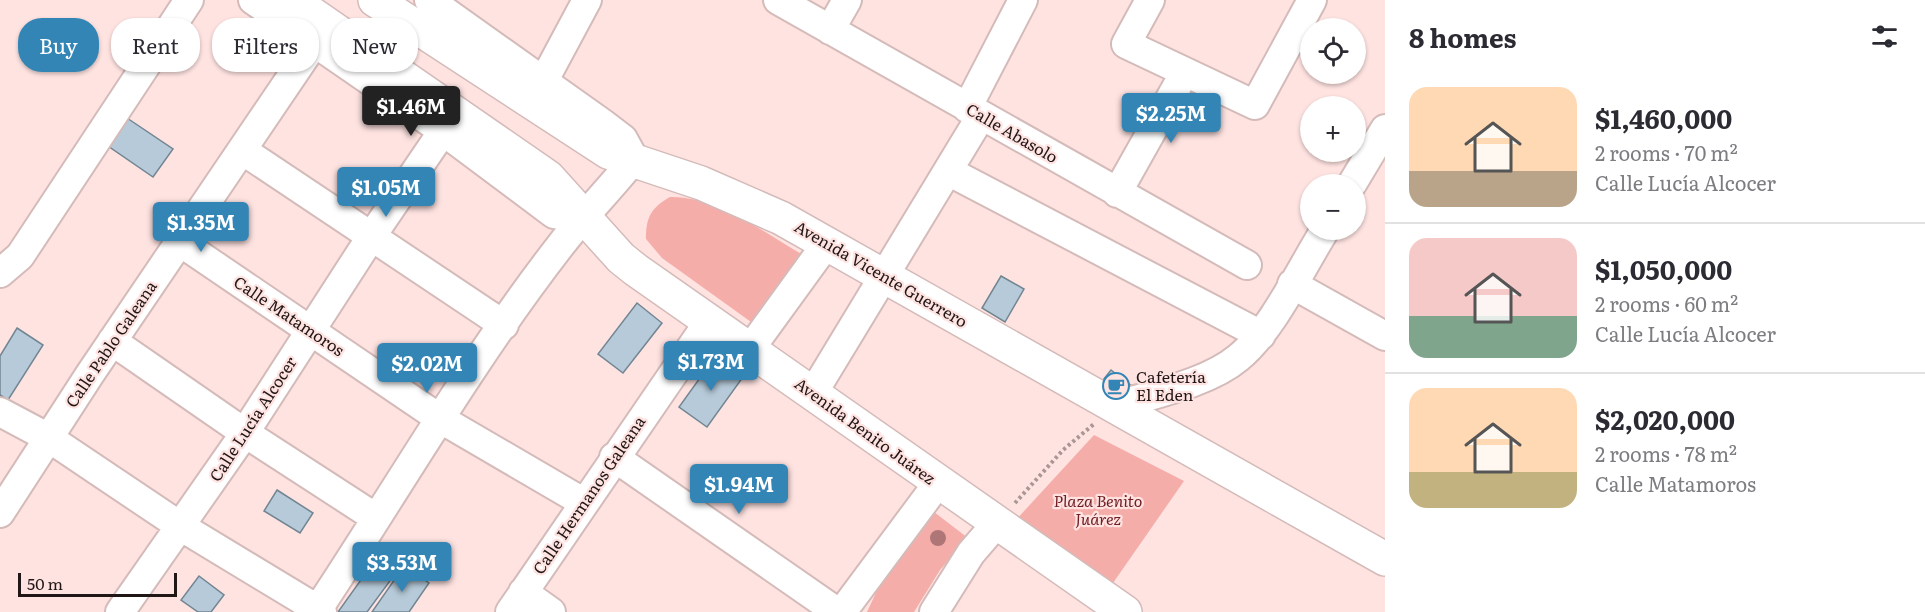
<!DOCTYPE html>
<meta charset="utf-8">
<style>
body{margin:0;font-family:Literata,serif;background:#f7f7f7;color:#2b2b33;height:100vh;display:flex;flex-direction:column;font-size:22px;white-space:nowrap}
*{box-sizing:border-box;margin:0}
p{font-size:20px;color:#7c7c81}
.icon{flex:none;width:33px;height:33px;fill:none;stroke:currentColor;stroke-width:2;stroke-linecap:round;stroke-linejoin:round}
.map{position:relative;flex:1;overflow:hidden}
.details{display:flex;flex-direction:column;background:#fff;width:540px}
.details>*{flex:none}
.guide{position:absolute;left:18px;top:18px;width:570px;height:54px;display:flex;gap:12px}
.buttons{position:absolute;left:1300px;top:18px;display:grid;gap:12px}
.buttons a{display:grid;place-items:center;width:66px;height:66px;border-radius:50%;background:#fff;box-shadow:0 2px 4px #0004;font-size:30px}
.scale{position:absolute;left:18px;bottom:15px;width:159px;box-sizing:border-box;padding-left:6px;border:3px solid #201616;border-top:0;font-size:16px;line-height:21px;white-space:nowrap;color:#201616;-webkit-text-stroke:4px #fee3e1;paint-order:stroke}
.price{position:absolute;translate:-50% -51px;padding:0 14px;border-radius:6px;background:#3385b6;color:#fff;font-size:20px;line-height:39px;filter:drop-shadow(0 2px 3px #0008)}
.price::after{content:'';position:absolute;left:50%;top:36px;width:18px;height:14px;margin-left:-9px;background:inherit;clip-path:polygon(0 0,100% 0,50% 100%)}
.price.current{background:#222;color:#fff}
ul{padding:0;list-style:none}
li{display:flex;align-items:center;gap:18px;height:150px;padding:0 24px}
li+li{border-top:2px solid #e1e1e2}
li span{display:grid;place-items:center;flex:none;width:168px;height:120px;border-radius:18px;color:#555}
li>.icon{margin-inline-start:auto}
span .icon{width:72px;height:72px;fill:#fffc;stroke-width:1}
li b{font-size:26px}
h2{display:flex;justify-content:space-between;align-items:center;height:72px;padding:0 24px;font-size:26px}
.pill{padding:0 21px;border-radius:24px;background:#fff;box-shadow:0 2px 4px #0004;font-size:21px;line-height:54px}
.pill.current{background:#3385b6;color:#fff}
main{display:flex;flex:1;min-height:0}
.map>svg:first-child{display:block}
.green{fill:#f5adaa}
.building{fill:#b6cad9;stroke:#728592;stroke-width:1.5}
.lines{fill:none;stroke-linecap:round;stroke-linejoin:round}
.minor-casing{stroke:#d4bbb9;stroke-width:32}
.major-casing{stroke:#d4bbb9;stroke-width:36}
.path{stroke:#aa9695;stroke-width:4;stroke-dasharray:3 3;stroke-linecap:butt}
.minor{stroke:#fff;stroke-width:28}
.major{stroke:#fff;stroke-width:33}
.tree{fill:#af7678}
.labels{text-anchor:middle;stroke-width:4.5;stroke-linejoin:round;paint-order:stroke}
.street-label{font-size:16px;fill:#201616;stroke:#fee3e1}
.poi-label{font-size:16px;fill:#201616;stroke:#fee3e1;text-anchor:start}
.park-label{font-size:16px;font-style:italic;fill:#6f1c22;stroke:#fee3e1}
</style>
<main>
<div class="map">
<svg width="1385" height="612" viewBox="0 0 1385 612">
<rect width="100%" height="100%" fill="#fee3e1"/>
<path class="green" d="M670 197C718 196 764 233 805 256L758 327 662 258 646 239C646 217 651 208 670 197Z
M1094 435 1184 481 1113 583 1014 522Z
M934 512 968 538 940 570 914 612H867L880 584Z"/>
<path class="building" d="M127 118 173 149 153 177 108 146Z
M1001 276 1024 289 1005 322 982 308Z
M637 303 662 323 623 373 598 354Z
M17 328 43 345 8 400 0 395V356Z
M715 357 743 377 707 427 679 407Z
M1111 370 1133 387 1122 402 1099 385Z
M277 490 313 513 300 533 264 511Z
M378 556 398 570 367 612H338Z
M404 566 429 583 409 612H372Z
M199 576 224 595 211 612H198L181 600Z"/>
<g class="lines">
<defs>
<path id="minor" d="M253 0 443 131 554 214 586 218
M778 0 1247 265
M1150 0 1126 44 1255 105 1312 0
M830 30 847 0
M534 99 587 0
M967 108 1023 0
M242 150 504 325
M948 171 1261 335
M1352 184 1385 129
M1117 193 1185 72
M180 242 439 418 583 502
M0 273 20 256 189 0
M1292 284 1385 336
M112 341 245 433 376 518
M750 349 827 243
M813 393 981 116
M1115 406C1153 394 1208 383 1238 358 1272 331 1301 268 1325 230
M0 412 49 438 180 526 322 612
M614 457 837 612
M0 513 90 374 315 42
M523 592 551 612
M120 612 238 443 371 237 443 131
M316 612C397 490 470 362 560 246 583 216 610 189 634 159L623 139 602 123 429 0
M510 612 710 320
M842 612 938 483
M934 612 971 553 996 524"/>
<path id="major" d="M292 0 548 177 621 258 636 270 1125 612
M375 0 608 152 701 183 781 218 1385 559"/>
</defs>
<use href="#minor" class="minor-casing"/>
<use href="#major" class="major-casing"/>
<path class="path" d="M1015 503 1063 450 1094 424"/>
<use href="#minor" class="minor"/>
<use href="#major" class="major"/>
</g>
<circle class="tree" cx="938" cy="538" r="8"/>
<defs>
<symbol id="cafe-ring" viewBox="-11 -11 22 22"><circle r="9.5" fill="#fee3e1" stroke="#3385b6" stroke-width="1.5"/><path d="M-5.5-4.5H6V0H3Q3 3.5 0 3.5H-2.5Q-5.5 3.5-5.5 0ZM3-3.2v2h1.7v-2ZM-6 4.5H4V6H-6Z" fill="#3385b6"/></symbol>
</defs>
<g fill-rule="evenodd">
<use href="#cafe-ring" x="1101" y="371" width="30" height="30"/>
</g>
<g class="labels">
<g class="street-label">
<text transform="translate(1012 133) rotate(30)" y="6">Calle Abasolo</text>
<text transform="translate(881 274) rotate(30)" y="6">Avenida Vicente Guerrero</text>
<text transform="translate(289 316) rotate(34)" y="6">Calle Matamoros</text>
<text transform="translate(111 344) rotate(-56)" y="6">Calle Pablo Galeana</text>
<text transform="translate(253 419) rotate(-57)" y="6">Calle Lucía Alcocer</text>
<text transform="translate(865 431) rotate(36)" y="6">Avenida Benito Juárez</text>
<text transform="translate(589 495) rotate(-56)" y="6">Calle Hermanos Galeana</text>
</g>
<g class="poi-label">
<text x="1136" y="383">Cafetería<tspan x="1136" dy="18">El Eden</tspan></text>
</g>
<g class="park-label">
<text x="1098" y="507">Plaza Benito<tspan x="1098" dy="18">Juárez</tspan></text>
</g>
</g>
</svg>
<div class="buttons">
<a><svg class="icon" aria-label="locate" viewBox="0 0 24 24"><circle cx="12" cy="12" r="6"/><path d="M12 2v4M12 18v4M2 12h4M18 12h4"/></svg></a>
<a>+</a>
<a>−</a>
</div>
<div class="scale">50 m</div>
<b class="price current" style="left:411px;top:137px">$1.46M</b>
<b class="price" style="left:1171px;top:144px">$2.25M</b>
<b class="price" style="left:386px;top:218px">$1.05M</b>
<b class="price" style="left:201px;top:253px">$1.35M</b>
<b class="price" style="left:711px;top:392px">$1.73M</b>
<b class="price" style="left:427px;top:394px">$2.02M</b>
<b class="price" style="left:739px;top:515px">$1.94M</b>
<b class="price" style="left:402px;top:593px">$3.53M</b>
<div class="guide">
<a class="pill current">Buy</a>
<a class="pill">Rent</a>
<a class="pill">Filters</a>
<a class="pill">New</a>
</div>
</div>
<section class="details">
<h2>8 homes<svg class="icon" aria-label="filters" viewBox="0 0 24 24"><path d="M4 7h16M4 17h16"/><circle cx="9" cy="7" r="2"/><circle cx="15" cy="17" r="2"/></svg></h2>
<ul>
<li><span style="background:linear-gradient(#ffd9b3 70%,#b9a48a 0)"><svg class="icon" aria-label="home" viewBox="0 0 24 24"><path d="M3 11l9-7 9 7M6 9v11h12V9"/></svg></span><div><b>$1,460,000</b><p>2 rooms · 70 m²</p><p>Calle Lucía Alcocer</p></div></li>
<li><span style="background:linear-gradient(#f6c9c9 65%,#7fa58c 0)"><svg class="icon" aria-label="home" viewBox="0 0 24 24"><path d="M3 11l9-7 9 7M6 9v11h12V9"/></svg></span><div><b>$1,050,000</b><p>2 rooms · 60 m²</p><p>Calle Lucía Alcocer</p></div></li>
<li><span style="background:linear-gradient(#ffd9b3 70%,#c2b280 0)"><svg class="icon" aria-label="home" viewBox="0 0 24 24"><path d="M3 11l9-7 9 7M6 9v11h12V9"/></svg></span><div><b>$2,020,000</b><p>2 rooms · 78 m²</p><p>Calle Matamoros</p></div></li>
</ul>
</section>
</main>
